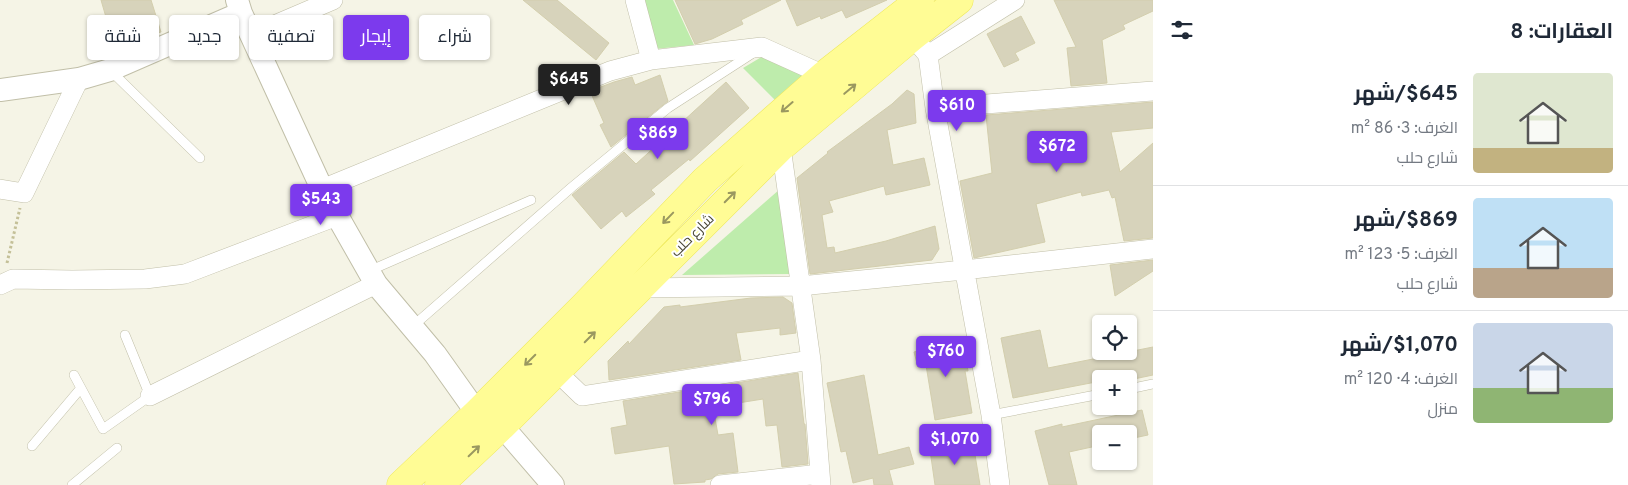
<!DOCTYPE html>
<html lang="ar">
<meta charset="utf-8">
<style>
body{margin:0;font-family:Overpass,Cairo,sans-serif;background:#f6f6f7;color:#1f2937;direction:rtl;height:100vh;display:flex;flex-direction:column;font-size:19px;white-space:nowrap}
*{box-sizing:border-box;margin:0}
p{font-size:16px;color:#747a83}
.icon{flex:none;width:28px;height:28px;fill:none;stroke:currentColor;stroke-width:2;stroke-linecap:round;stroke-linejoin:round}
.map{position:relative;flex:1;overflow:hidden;direction:ltr}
.details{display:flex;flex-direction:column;background:#fff;width:475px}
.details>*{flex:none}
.hud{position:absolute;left:15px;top:15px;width:475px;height:45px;direction:rtl;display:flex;gap:10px}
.controls{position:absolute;left:1092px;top:315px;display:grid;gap:10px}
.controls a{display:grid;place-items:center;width:45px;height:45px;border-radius:5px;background:#fff;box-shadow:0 1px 4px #0004;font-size:25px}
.price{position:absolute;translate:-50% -42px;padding:0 11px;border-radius:5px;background:#7c3aed;color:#fff;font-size:16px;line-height:32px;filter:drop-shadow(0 1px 2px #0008)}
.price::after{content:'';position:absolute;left:50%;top:30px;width:15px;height:11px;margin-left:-8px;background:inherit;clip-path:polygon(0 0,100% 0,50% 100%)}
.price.on{background:#222;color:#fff}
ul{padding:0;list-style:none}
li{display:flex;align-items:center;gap:15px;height:125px;padding:0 15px}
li+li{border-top:1px solid #e0e1e3}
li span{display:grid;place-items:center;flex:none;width:140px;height:100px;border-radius:5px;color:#555}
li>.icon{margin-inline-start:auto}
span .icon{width:60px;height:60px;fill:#fffc;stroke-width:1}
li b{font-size:21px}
h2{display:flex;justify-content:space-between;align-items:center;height:60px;padding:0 15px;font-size:21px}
.tag{padding:0 18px;border-radius:5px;background:#fff;box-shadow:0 1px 4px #0004;font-size:18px;line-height:45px}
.tag.on{background:#7c3aed;color:#fff}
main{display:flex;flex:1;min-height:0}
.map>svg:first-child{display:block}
.green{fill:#beecac}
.building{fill:#d7d3bb;stroke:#d3cead}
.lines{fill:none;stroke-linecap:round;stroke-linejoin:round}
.service-casing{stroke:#c1bfa8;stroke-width:10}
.minor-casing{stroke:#c1bfa8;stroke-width:20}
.tertiary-casing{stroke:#c1bfa8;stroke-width:24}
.primary-casing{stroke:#eee85b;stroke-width:29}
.path{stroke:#c4c098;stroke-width:3;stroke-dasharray:2.5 2.5;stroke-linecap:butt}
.service{stroke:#fff;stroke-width:9}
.minor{stroke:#fff;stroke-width:19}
.tertiary{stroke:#fff;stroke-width:22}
.primary{stroke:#fffc95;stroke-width:28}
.oneway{stroke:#9a9860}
.labels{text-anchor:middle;stroke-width:4;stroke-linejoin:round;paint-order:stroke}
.street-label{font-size:14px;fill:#484635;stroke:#fff}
</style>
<main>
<section class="details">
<h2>العقارات: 8<svg class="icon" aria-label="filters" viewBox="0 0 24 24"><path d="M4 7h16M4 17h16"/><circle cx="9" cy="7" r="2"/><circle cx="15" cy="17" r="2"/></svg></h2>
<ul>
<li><span style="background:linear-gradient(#dfe7d0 75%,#c2b280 0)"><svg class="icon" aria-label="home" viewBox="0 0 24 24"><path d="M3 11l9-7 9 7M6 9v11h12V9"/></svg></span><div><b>$645/شهر</b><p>الغرف: 3 · 86 m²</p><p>شارع حلب</p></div></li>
<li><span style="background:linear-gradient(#bfe0f5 70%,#b9a48a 0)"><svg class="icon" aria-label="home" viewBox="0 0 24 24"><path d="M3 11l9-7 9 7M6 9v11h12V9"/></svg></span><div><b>$869/شهر</b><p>الغرف: 5 · 123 m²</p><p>شارع حلب</p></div></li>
<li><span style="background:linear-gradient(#c9d6e8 65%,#8fb573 0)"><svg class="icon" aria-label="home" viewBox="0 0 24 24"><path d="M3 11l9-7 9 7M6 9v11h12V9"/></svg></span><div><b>$1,070/شهر</b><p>الغرف: 4 · 120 m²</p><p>منزل</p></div></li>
</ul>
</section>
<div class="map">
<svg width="1153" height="485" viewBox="0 0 1153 485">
<rect width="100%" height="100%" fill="#f5f4e6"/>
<path class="green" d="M643 0H673L694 45 655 49Z
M765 55 806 78 775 100 743 68Z
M780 189 791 274 682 275Z"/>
<path class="building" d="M101 0H151L161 32 110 47 106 32 110 31Z
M523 0H557L609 43 596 60Z
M675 0H781L741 20 743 24 712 39 695 44Z
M786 0H887L846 18 842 10 821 19 820 16 797 26Z
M1054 0H1153V11L1123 25 1125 29 1102 40 1107 83 1071 86 1067 48 1076 47Z
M1021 16 1035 43 1015 53 1019 60 1004 67 987 34Z
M660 75 668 101 611 147 600 125 604 123 590 91 614 82 632 77 635 85Z
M726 82 749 108 690 161 689 159 651 190 655 194 626 217 622 211 601 229 572 195 624 152 636 164Z
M907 90 914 94 916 123 887 130 893 165 924 158 930 185 886 195 884 186 829 201 833 212 822 215 827 248 834 247 835 253 886 241 935 226 939 249 932 260 810 274 797 178 828 153 827 152 892 104Z
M1153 102V128L1111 132 1120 172 1153 143V238L1124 241 1115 197 1112 198 1109 190 1082 196 1081 192 1036 204 1045 242 974 258 960 181 992 173 986 115Z
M1153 260V271L1115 296 1110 265Z
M783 297 792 303 796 333 780 335V328L736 333 741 360 609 380 608 361 628 341 629 344 664 307 680 305V307L751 298Z
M1040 330 1048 368 1153 347V375L1134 379H1101V381L1013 398 1001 338Z
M952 337 957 360 966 359 968 371H965L972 413 935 420 926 365 918 367 914 352 922 350 921 344Z
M798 373 804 424H805L808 464 782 467 777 425 766 426 763 399 713 407 718 435 733 433 738 472 718 474 711 479 705 480V482L674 484 669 446 615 454 611 428 627 425 623 401Z
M864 375 878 455 909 447 914 464 889 470 893 485H874L873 478 853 483 846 451 841 452 827 383Z
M1142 410 1148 435 1129 439V434H1101V445L1069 452 1077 485H1049L1035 431 1062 424V427Z
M973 443 980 485H935L930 450Z"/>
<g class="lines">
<defs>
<path id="service" d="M112 72 200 158
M369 271 531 200
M413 326 572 187 668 108 753 53
M74 375 103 429 150 396 125 335
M1129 389 1153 384
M991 415 1101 394
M32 446 81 388
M72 485 117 448"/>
<path id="minor" d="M635 0 651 60
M906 29 928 55 935 108 991 415 1000 485
M251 35 333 0
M928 55 1015 0
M935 108 1153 91
M781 147 811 360 821 485
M0 189 24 193 79 79
M322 189 610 71 651 60 762 47 824 75
M0 285 13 279 72 280 145 279 185 274 337 216
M640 288 800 286 964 270 1153 249
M556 371 582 396 811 360
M150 396 376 284
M720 485 820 474"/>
<path id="tertiary" d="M237 0 241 13 322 189 376 284 435 354 477 413 502 426 553 485
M0 90 79 79 110 70 241 13"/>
<path id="primary" d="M401 485 477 413 583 307 705 180 824 75 920 0
M439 485 502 426 781 147 912 37 959 0"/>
</defs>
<use href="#service" class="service-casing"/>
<use href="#minor" class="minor-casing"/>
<use href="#tertiary" class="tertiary-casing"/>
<use href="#primary" class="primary-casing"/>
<path class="path" d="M7 263 20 208"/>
<use href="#service" class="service"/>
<use href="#minor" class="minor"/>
<use href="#tertiary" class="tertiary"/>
<use href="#primary" class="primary"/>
</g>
<defs><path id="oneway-shaft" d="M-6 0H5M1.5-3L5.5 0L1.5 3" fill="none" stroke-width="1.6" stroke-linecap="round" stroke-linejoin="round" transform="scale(1.25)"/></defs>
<g class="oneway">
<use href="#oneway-shaft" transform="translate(850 89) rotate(-40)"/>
<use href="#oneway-shaft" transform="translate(787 107) rotate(139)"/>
<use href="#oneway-shaft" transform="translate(730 197) rotate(-45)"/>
<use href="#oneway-shaft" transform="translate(668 218) rotate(134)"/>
<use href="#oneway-shaft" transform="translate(590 337) rotate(-45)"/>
<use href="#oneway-shaft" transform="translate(530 360) rotate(135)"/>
<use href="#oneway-shaft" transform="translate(474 451) rotate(-44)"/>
</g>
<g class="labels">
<g class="street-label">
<text transform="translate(692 235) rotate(-45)" y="5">شارع حلب</text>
</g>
</g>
</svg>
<div class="controls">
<a><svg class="icon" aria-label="locate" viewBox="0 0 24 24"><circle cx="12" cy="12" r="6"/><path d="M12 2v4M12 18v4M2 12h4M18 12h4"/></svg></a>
<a>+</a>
<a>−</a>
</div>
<b class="price on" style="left:569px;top:106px">$645</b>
<b class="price" style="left:957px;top:132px">$610</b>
<b class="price" style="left:658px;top:160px">$869</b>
<b class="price" style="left:1057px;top:173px">$672</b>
<b class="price" style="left:321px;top:226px">$543</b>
<b class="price" style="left:946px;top:378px">$760</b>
<b class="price" style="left:712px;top:426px">$796</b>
<b class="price" style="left:955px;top:466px">$1,070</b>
<div class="hud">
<a class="tag">شراء</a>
<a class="tag on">إيجار</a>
<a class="tag">تصفية</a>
<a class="tag">جديد</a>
<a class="tag">شقة</a>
</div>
</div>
</main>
